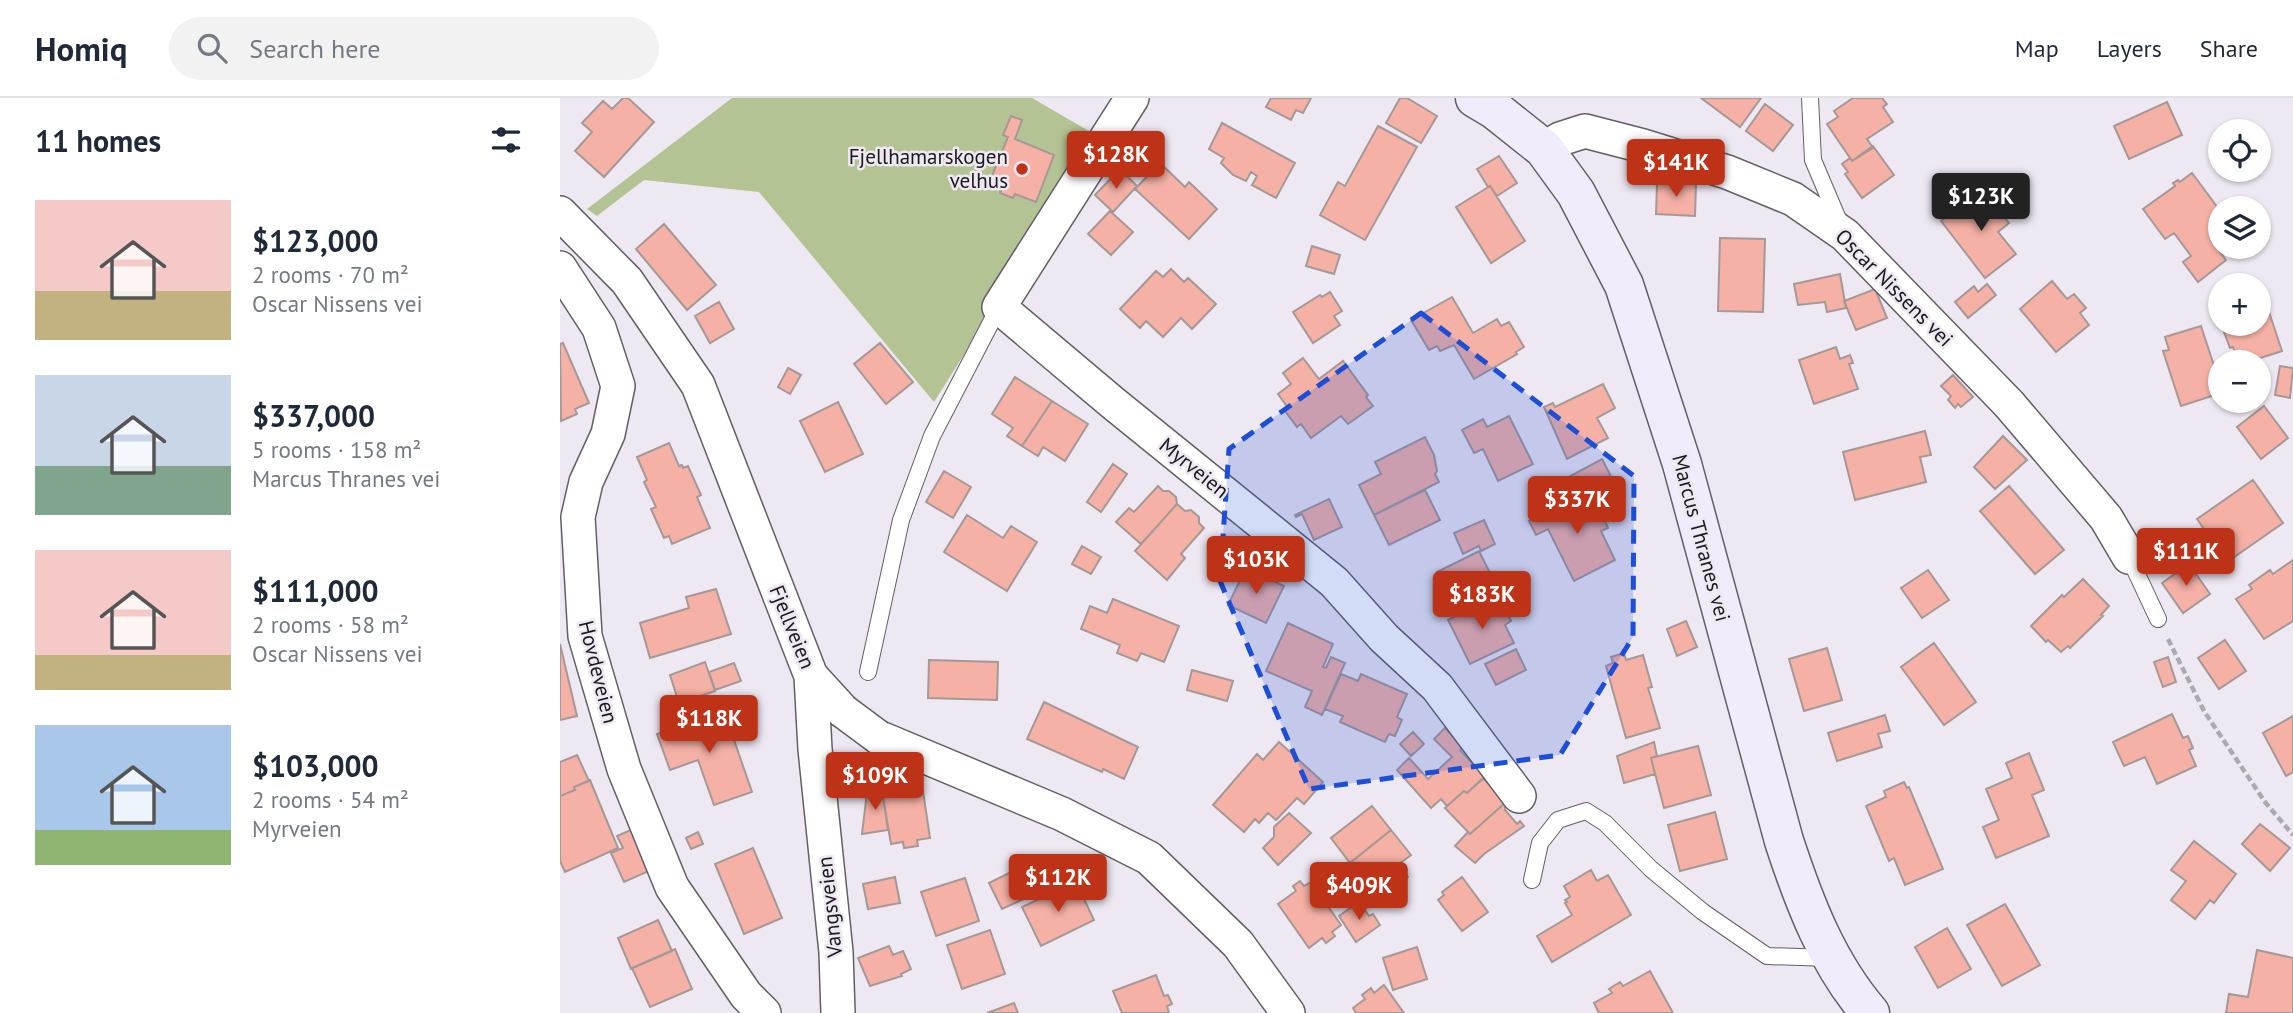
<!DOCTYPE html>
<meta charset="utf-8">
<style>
body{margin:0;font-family:"PT Sans",sans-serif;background:#f2f2f3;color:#1f2937;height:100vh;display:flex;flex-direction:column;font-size:26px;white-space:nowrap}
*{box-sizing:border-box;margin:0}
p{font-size:23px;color:#747a83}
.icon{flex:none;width:38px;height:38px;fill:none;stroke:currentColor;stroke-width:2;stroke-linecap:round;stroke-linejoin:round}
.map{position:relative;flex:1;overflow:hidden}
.sheet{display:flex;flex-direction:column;background:#fff;width:560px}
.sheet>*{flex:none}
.buttons{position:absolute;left:1648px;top:21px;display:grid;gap:14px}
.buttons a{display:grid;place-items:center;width:63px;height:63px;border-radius:50%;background:#fff;box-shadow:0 2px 5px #0004;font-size:35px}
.price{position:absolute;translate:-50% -60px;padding:0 16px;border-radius:7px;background:#be3318;color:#fff;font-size:23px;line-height:46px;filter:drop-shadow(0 2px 4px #0008)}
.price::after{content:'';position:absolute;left:50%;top:42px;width:21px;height:16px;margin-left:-10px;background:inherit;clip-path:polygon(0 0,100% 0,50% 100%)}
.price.active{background:#222;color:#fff}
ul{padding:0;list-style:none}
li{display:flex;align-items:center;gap:21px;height:175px;padding:0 35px}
li span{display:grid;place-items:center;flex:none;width:196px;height:140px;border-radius:0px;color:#555}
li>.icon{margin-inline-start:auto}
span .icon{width:84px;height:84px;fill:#fffc;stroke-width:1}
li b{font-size:30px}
h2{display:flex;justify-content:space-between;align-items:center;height:84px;padding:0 35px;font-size:30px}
header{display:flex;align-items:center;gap:42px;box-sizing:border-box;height:98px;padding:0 35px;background:#fff;border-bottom:2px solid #e0e1e3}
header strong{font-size:33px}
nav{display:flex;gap:38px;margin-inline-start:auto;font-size:24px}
.search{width:490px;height:63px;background:#f2f2f3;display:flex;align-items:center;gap:18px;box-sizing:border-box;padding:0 24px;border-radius:38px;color:#747a83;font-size:26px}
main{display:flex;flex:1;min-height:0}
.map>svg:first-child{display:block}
.green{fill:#b3c394}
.building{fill:#f5b1a6;stroke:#a59896;stroke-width:2}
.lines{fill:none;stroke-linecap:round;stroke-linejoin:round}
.lane-casing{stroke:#645e67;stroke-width:18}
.street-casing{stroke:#645e67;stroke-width:36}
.secondary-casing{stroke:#645e67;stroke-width:41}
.path{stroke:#ada9b1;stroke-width:4.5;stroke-dasharray:7 3.5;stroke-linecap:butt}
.lane{stroke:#fff;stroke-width:16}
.street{stroke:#fff;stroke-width:33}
.secondary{stroke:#f0ecfb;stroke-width:38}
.street-bridge-casing{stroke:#645e67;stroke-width:36;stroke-linecap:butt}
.street-bridge{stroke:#fff;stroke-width:33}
.marked{fill:#1d4ed8;fill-opacity:0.2;stroke:#1d4ed8;stroke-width:5;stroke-dasharray:14 9;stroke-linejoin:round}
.poi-dot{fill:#be3318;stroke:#eee8f2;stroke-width:2.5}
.labels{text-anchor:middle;stroke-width:5;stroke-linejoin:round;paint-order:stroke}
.poi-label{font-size:21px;fill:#1b191c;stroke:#eee8f2;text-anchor:end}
.street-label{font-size:21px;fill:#1b191c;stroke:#eee8f2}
</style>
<header>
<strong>Homiq</strong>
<div class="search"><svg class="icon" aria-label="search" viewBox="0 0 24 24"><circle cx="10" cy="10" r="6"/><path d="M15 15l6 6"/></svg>Search here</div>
<nav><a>Map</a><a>Layers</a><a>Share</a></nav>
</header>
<main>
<section class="sheet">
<h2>11 homes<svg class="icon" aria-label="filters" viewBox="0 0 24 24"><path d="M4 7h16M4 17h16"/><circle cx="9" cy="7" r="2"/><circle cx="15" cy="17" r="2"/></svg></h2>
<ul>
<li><span style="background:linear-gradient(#f6c9c9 65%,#c2b280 0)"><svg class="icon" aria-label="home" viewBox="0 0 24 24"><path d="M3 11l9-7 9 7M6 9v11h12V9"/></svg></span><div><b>$123,000</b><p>2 rooms · 70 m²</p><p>Oscar Nissens vei</p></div></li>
<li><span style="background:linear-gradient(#c9d6e8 65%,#7fa58c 0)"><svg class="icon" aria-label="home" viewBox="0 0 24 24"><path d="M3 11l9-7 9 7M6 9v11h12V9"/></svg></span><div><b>$337,000</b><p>5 rooms · 158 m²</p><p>Marcus Thranes vei</p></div></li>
<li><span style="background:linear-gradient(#f6c9c9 75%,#c2b280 0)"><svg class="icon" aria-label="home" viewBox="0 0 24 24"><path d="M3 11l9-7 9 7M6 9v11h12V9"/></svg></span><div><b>$111,000</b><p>2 rooms · 58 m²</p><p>Oscar Nissens vei</p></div></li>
<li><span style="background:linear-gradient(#a9c7e8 75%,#8fb573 0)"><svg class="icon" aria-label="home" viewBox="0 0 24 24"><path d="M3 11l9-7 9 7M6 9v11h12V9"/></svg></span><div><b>$103,000</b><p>2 rooms · 54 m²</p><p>Myrveien</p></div></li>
</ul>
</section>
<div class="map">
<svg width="1733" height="915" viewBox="0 0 1733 915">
<rect width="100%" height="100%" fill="#eee8f2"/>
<path class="green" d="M172 0H472L541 40 374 304 199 94 84 82 37 118 27 111Z"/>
<path class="building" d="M63 0H68L94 24 44 79 15 53 32 34 22 25 43 3 52 11Z
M711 0H751L743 15 736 12 731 22 706 9Z
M840 0H847L877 18 861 45 826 25Z
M1141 0H1201L1180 29Z
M1293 0H1322L1327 6 1323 9 1333 24 1307 41 1313 50 1292 63 1267 26 1278 19 1274 13Z
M1607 4 1622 37 1569 61 1554 28Z
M1205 6 1233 27 1213 53 1186 33Z
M451 18 462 22 455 41 494 57 476 104 455 96 453 100 440 95 442 91 429 85 448 39 443 37Z
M662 25 735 65 716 100 692 87 697 78 691 74 686 83 673 77 661 65 664 60 649 51Z
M818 28 857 49 805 142 760 117 778 84 785 88Z
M1313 48 1334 77 1302 100 1285 76 1288 74 1282 66 1290 60 1292 63Z
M939 58 957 85 937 98 930 88 928 89 917 71Z
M600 65 625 89 629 84 657 111 629 141 575 91Z
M560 71 577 88 553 114 535 97Z
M1632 75 1661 114V149H1667L1660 154 1666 162 1638 184 1623 164 1631 158 1614 135 1605 141 1583 111 1615 88 1613 85 1618 82 1620 84Z
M1097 85 1136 86 1135 118 1096 116Z
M930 88 965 143 931 165 896 109Z
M1423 91 1449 125 1438 134 1456 156 1425 180 1381 123Z
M550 113 573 134 551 157 528 136Z
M104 126 156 187 127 212 76 151Z
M1160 140 1205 141 1203 214 1158 213Z
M752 148 780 157 774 176 746 168Z
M611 171 624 184 628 180 656 206 632 231 621 220 603 239 586 223 580 230 560 211 596 173 603 179Z
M1280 176 1286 210 1267 214 1265 204 1238 207 1234 186Z
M1492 183 1507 201 1514 196 1526 210 1520 215 1529 227 1496 254 1460 211Z
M1427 186 1436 197 1408 220 1395 204 1414 188 1418 194Z
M1315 191 1327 220 1296 232 1284 203Z
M770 194 782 213 774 218 780 227 753 245 733 214 760 197 762 199Z
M892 199 913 235 937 221 941 228 949 224 964 249 956 254 957 256 914 281 894 247 880 253 877 248 869 252 851 222Z
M159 204 174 231 150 245 135 218Z
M1706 205 1722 253 1688 264H1679L1673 249 1670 250 1664 234 1668 233 1666 226H1699V208Z
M1641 228 1661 289V295L1621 308 1603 253 1609 252 1605 239Z
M3 245 29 305 15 311 17 316 1 323 0 246Z
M320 245 353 284 326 306 294 266Z
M1276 249 1280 261 1290 257 1293 265 1289 266 1298 291 1254 306 1239 262Z
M743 260 759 281 783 263 808 297 806 299 813 308 788 326 781 318 751 340 741 326 737 329 725 313 728 310 718 296 731 286 723 275Z
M1720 268 1733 270 1730 300 1715 297Z
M228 270 241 277 230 296 218 289Z
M1393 277 1413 299 1401 309 1398 306 1395 310 1388 302 1391 298 1381 288Z
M455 279 492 303 462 348 447 338 453 330 432 316Z
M1043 286 1055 310 1037 320 1048 340 1007 361 984 309 993 305 995 309Z
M492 303 528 326 505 363 483 349 478 358 462 348Z
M278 304 303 356 265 374 240 323Z
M1704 308 1728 340 1701 361 1677 329Z
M949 318 973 366 938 383 923 351 914 355 902 332 923 321 927 329Z
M1365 333 1371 357 1360 359 1366 384 1295 402 1283 354Z
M1443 338 1467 362 1435 391 1414 369Z
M865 339 874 357 877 373 875 376 879 384 814 417 799 387 821 376 815 364Z
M109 345 119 368 122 367 123 370 128 368 141 397 137 399 150 430 112 446 109 438 104 440 91 411 96 409 84 384 87 382 77 359Z
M1042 361 1056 388 1027 403 1022 393 1009 394 1003 382Z
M553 366 567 376 541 414 527 404Z
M384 373 411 389 393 420 366 404Z
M1693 382 1723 425 1667 464 1637 421Z
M598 388 603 393H609L616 399 617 406 581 446 556 424 569 410 574 414Z
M1449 388 1504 452 1475 476 1420 413Z
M865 392 880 422 829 447 814 417Z
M1023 396 1034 418 1041 415 1048 430 1041 433 1055 462 1014 483 988 431 976 437 969 423Z
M769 401 782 429 754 442 742 416 736 419 735 417Z
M617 406 625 413 631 412 639 419V425L644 430 621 456 625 460 607 482 575 453Z
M407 417 443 440 451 428 477 444 447 493 384 454Z
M924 422 935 446 921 453 919 448 903 456 894 435Z
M522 448 541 459 531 476 512 466Z
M919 453 932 479 938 477 946 493 933 502 898 517 877 474Z
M1733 462V523L1704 541 1676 501 1692 491 1689 487 1710 472 1713 476Z
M1629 466 1650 496 1623 515 1602 485Z
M686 470 724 488 706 525 668 507Z
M1368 472 1389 502 1362 520 1341 490Z
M1523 481 1549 508 1541 517 1543 518 1510 550 1508 548 1501 554 1488 542 1486 544 1471 528 1502 497 1504 499Z
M156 491 171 536 90 560 80 525 129 510 126 499Z
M553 501 619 528 604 564 581 555 577 563 557 555 560 547 521 531 530 508 547 515Z
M933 502 936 509 943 506 951 523 945 527 954 545 910 566 888 522 918 507 919 509Z
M1126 523 1137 549 1117 558 1107 531Z
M728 525 773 546 763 569 766 570 771 559 785 565 762 617 745 609 752 593 706 573Z
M1665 542 1686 573 1659 591 1638 560Z
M1374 545 1416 604 1384 627 1341 569Z
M0 546 17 618 0 622Z
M1267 550 1282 602 1244 613 1229 561Z
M956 551 966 572 936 587 925 566Z
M1064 555 1066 562 1083 557 1092 589 1088 590 1100 630 1066 640 1046 568 1053 565 1051 559Z
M1608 559 1616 584 1603 589 1594 564Z
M369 562 438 564 437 602 368 600Z
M145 564 155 593 119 605 110 577Z
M174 565 181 583 155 592 149 574Z
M632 572 673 583 667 603 627 592Z
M781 576 798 583 801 576 847 596 837 619 842 622 835 638 829 636 825 644 780 624 783 618 765 611Z
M484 604 578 649 564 681 543 671 542 674 467 641Z
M164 613 192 694 154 707 138 662 110 672 97 636Z
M1612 616 1623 640 1628 638 1633 650 1629 652 1636 668 1597 686 1585 659 1564 668 1553 644Z
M1325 617 1330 633 1318 636 1322 649 1277 663 1268 635Z
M1733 618V674L1726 678 1703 635Z
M885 630 903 649 900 652 925 679 907 695 904 693 887 708 881 701 871 710 837 672 849 660 868 681 892 659 874 641Z
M853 634 864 646 851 658 840 646Z
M719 644 763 684 744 706 737 700 716 722 708 715 699 725 695 721 684 734 653 707 697 656 703 662Z
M1094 644 1097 658 1091 660 1095 676 1064 685 1057 658Z
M1138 648 1151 697 1104 710 1091 660Z
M1469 655 1484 692 1472 697 1489 738 1436 760 1423 729 1439 722 1426 691 1452 680 1446 665Z
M17 657 29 683 14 689 15 692 0 698V664Z
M923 680 946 704 910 736 885 710 904 693 907 695Z
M30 682 58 750 5 774 0 763V698L15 692 14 689Z
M1344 684 1347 690 1349 689 1383 771 1345 787 1334 760 1329 763 1306 708 1326 699 1324 693Z
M347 687 348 695 363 693 370 740 357 742 358 748 344 750 343 744 331 746 323 699 328 698 327 690Z
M327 691 328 698 323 699 328 732 302 736 307 694Z
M945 705V712L957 726 960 723 964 728 924 756 915 765 895 748 908 734 910 736Z
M812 708 831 732 790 765 771 740Z
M1155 714 1167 761 1120 773 1108 727Z
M729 715 751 735 718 767 703 750 714 739V729Z
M1700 726 1730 750 1710 773 1682 746Z
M73 731 91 772 64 784 51 755 63 750 57 738Z
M831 732 851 757 839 766 848 779 820 802 790 765Z
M138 734 143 746 131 751 126 740Z
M1634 743 1676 776 1654 805 1650 802 1635 821 1611 802 1626 783 1611 772Z
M193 750 222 820 184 836 155 766Z
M455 772 468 799 442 811 429 785Z
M1031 772 1037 783 1048 777 1071 817 992 864 977 838 1012 817 1005 805 1007 804 1005 802 1010 799 1004 788Z
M335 779 340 805 308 811 303 786Z
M902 779 928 814 902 833 878 802 884 797 882 794Z
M405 780 419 823 376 838 361 794Z
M740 783 744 788 751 784 781 827 772 834 775 838 766 845 762 840 749 850 718 806 736 793 733 788Z
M516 784 534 822 481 848 462 809Z
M799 804 809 818 813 816 820 827 796 844 779 818Z
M1445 806 1480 867 1442 888 1407 827Z
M98 822 112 853 71 871 58 840Z
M1387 830 1411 871 1378 890 1355 849Z
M430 832 445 876 402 891 387 847Z
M329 848 333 857 343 853 351 871 341 876 342 878 310 888 298 860Z
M857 849 867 881 833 892 823 860Z
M115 851 132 891 90 909 72 870Z
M1697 852 1733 860V915H1666L1669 896 1688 899Z
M1090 873 1113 915H1039L1034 905 1052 895 1049 891 1060 884 1063 888Z
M596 877 604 898 608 897 612 906 607 908 609 915H562L553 893Z
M824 887 844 915H796L793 910 805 901 802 897 811 890 814 895Z
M454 905 458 915H427Z"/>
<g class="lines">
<defs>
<path id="lane" d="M1250 0 1253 62 1281 128
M1569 459 1598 521
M308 574 341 422 372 338 439 209
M972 782 980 745 998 722 1026 713 1045 725 1091 771 1143 814 1207 858 1270 860"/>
<path id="street" d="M572 0 439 209 553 305 774 484 824 540 877 589 959 698
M984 51 1000 41 1025 33 1083 48 1167 74 1233 101 1285 137 1449 306 1546 420 1569 459
M0 115 67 183 138 287 251 578 283 613
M0 170 39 230 58 288 48 336 26 384 18 419 25 538 64 671 112 789 186 897 204 915
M251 578 255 651 276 854 278 915
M318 639 502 716 589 760 678 846 728 915"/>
<path id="secondary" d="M915 0 935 12 984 51 1016 95 1064 187 1122 366 1224 743C1244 804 1267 865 1310 915"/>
</defs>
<use href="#lane" class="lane-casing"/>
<use href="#street" class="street-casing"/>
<use href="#secondary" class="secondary-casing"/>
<path class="path" d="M1608 541 1644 613 1705 704 1733 737"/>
<use href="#lane" class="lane"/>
<use href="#street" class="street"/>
<use href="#secondary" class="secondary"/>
<defs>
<path id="street-bridge" d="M283 613 318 639"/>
</defs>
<use href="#street-bridge" class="street-bridge-casing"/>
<use href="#street-bridge" class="street-bridge"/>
</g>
<path class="marked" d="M861 215 1074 378 1073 539 1000 657 749 691 660 483 669 351Z"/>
<circle class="poi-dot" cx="462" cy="71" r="7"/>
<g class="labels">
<g class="poi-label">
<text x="448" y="66">Fjellhamarskogen<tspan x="448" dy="24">velhus</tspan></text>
</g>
<g class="street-label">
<text transform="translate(1334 190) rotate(45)" y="7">Oscar Nissens vei</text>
<text transform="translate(634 370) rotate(39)" y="7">Myrveien</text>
<text transform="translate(1141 440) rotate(75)" y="7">Marcus Thranes vei</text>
<text transform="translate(232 529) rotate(68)" y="7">Fjellveien</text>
<text transform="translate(38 574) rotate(76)" y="7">Hovdeveien</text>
<text transform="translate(270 809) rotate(-96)" y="7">Vangsveien</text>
</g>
</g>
</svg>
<div class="buttons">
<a><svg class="icon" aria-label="locate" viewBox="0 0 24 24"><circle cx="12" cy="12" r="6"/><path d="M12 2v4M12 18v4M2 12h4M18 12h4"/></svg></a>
<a><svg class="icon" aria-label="layers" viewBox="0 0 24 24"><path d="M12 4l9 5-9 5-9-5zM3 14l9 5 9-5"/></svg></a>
<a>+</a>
<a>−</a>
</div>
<b class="price" style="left:556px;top:93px">$128K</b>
<b class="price" style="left:1116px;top:101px">$141K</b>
<b class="price active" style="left:1421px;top:135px">$123K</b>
<b class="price" style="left:1017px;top:438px">$337K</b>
<b class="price" style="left:1626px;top:490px">$111K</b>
<b class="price" style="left:696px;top:498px">$103K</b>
<b class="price" style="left:922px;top:533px">$183K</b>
<b class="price" style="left:149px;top:657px">$118K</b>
<b class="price" style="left:315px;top:714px">$109K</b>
<b class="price" style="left:498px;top:816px">$112K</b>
<b class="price" style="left:799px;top:824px">$409K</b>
</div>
</main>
